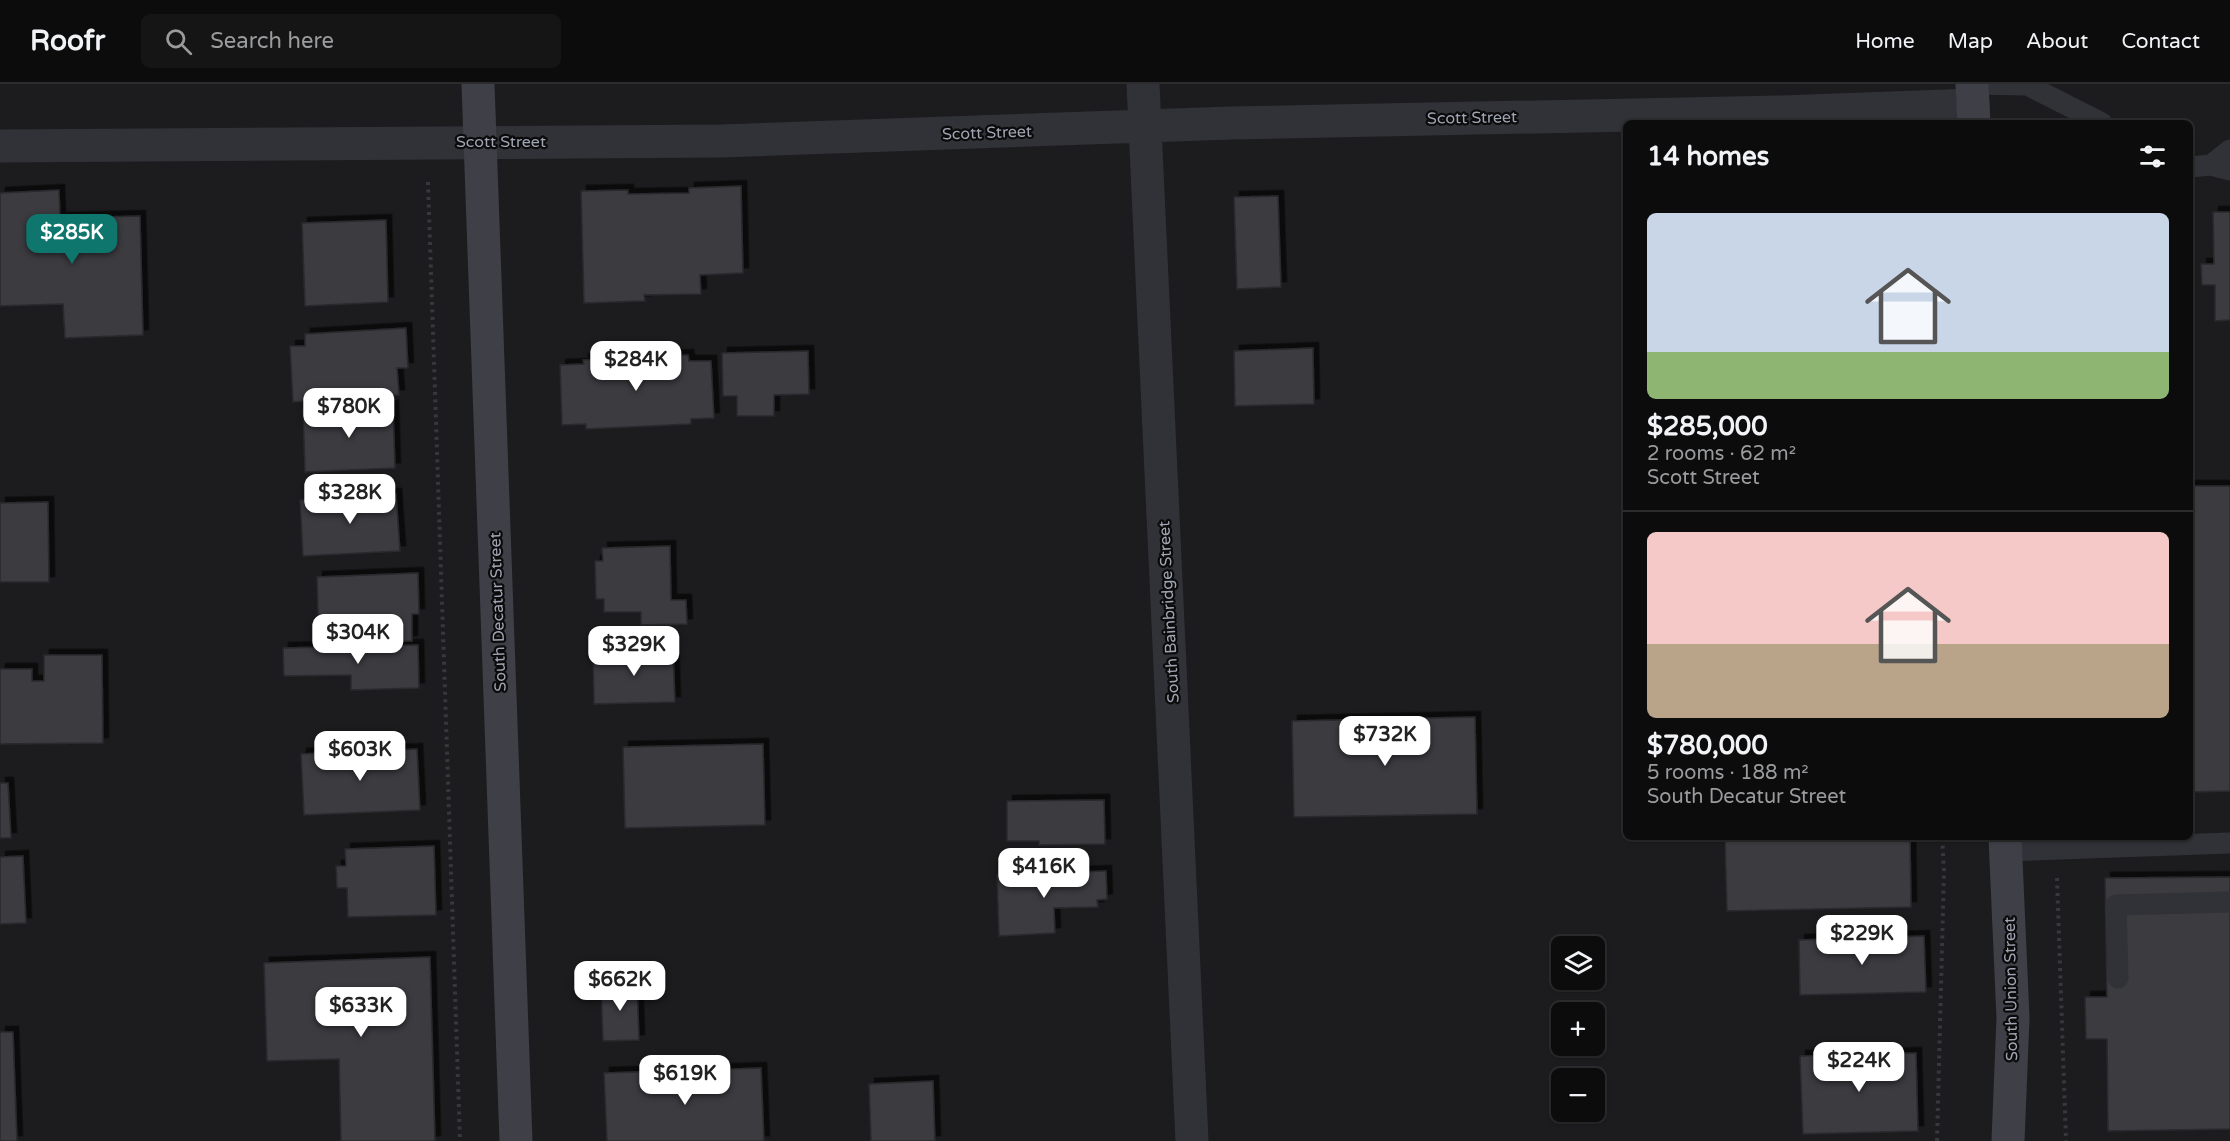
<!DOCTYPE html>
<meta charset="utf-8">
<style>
body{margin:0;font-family:"Varela Round",sans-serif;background:#151516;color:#f1f3f6;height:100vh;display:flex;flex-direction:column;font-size:22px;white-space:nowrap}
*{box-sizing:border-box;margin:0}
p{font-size:20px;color:#9a9b9d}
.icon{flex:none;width:33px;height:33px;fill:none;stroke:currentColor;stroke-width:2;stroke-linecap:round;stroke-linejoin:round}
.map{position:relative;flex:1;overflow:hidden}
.drawer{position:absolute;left:1623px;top:36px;width:570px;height:720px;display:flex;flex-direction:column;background:#0c0c0d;border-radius:9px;box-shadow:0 2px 4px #0004,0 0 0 2px #2c2c2e}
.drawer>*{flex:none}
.buttons{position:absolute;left:1551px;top:852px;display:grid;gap:12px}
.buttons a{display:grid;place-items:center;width:54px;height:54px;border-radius:9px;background:#0c0c0d;box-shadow:0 2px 4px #0004,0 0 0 2px #2c2c2e;font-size:30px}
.price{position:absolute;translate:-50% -51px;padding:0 14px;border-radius:12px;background:#fff;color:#222;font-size:20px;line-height:39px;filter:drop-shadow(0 2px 3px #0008)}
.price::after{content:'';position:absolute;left:50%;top:36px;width:18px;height:14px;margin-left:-9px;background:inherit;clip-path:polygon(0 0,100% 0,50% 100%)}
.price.active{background:#0f766e;color:#fff}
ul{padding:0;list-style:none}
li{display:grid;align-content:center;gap:12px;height:318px;padding:0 24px}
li+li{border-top:2px solid #2c2c2e}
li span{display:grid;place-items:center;height:186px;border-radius:9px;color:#555}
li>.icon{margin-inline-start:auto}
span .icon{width:108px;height:108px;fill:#fffc;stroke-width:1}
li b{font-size:26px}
h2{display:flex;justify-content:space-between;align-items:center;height:72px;padding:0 24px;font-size:26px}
header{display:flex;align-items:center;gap:36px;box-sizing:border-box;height:84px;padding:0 30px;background:#0c0c0d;border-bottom:2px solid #2c2c2e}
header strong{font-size:28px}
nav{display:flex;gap:33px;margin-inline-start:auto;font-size:21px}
.search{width:420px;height:54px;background:#151516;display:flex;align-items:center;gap:15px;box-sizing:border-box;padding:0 21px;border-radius:9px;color:#9a9b9d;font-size:22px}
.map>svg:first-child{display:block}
.built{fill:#1c1c1e;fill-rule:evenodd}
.building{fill:#3a3a3f;stroke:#2a2a2e;stroke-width:1.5;filter:url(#shadow)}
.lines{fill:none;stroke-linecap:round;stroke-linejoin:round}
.path{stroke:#37383e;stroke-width:4;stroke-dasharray:3 4.5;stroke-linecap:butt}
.service{stroke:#313237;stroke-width:21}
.minor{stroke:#313237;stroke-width:33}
.secondary{stroke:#3f4047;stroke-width:33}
.labels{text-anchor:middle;stroke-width:4.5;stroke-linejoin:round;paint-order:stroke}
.street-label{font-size:16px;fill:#a0a5b3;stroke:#0b0b0c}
</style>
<header>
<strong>Roofr</strong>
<div class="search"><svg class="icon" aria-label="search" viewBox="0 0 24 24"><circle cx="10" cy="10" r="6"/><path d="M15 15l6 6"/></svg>Search here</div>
<nav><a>Home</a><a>Map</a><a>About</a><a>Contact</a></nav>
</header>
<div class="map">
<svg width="2230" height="1057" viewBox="0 0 2230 1057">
<defs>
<filter id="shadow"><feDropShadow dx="5.5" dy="-5.5" stdDeviation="0" flood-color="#0009"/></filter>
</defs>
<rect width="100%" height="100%" fill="#101011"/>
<path class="built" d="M0 0H2230V1057H0ZM1626 39H2190V753H1626ZM1562 862H1594V896H1562ZM1562 928H1594V962H1562ZM1562 994H1594V1028H1562Z"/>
<path class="building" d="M741 102 743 189 700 191 701 210 644 211 645 217 584 219 581 107 628 106V110L689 109V104Z
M59 106 60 134 140 132 143 251 65 254 63 220 0 222V109Z
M1278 112 1281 203 1237 205 1234 113Z
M2213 128H2230V236L2215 237V201H2202L2201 180H2214Z
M386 136 388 218 305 222 302 139Z
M406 244 408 284H397L399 311 293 318 290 262H305V250Z
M1313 264 1314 320 1235 322 1234 267Z
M808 267 809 310 774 311V332H737V312H723L722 269Z
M688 271 689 277H711L714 334 691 335V340L586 345V340L562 341 560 281 584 280 583 276Z
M393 322 395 384 305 388 303 325Z
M2190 402H2230V707L2190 708Z
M396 410 400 467 303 472 300 416Z
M48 418 49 498H0V419Z
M670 462 671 516H686L687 540 641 541V528H604V515H596L595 477H603L602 464Z
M418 489 419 530H412V557L319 560 317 493Z
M418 561 419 604 351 606V591L284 592 283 564Z
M673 565 675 618 594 620 593 567Z
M44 571H102L103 659 0 660V585H32V597H44Z
M1475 633 1477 730 1294 733 1292 637Z
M763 660 765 741 625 744 623 663Z
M417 665 420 726 304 731 301 670Z
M0 699H8L11 754H0Z
M1104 716 1105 760 1039 761V757H1007V717Z
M1725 753H1910L1911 823 1727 827Z
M434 762 436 831 348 833 347 804H337L336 782H346L345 765Z
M23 772 26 839 0 840V773Z
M1106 787 1107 815 1097 816 1098 823 1054 824 1055 849 999 852 997 791Z
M2230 793V1045L2108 1047 2107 955H2086L2085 913H2107L2105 794Z
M1924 852 1926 908 1800 911 1799 856Z
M430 873 435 1057H341L339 975 267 977 264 879Z
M637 898 639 956 603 957 601 899Z
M0 948H13L17 1057H0Z
M1916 969 1918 1047 1803 1050 1800 972Z
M761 984 764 1057H607L604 989Z
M933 997 935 1057H871L869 1000Z"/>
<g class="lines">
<path class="path" d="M428 98 460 1057
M2057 794 2066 1057
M1937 1057 1944 787 1942 753"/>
<path class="service" d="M1972 0 2027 1 2102 39
M2211 81 2230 66
M2190 83 2211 81 2230 86
M2006 767 2230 759
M2118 894 2116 821 2230 818"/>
<path class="minor" d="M1143 0 1192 1057
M0 62 721 57 1231 39 1781 28 1973 21"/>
<path class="secondary" d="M478 0 516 1057
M1972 0 1974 39
M2005 753 2013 934 2008 1057"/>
</g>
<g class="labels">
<g class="street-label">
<text transform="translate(1472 33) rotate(-1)" y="6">Scott Street</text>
<text transform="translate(987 48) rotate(-2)" y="6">Scott Street</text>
<text x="501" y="63">Scott Street</text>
<text transform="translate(497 528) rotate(-92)" y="6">South Decatur Street</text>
<text transform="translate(1168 528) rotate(-93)" y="6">South Bainbridge Street</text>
<text transform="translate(2010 905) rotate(-91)" y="6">South Union Street</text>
</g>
</g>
</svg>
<div class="buttons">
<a><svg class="icon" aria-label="layers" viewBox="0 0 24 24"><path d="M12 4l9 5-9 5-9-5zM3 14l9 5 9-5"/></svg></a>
<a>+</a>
<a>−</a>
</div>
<b class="price active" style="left:72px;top:181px">$285K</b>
<b class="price" style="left:636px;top:308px">$284K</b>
<b class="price" style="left:349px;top:355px">$780K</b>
<b class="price" style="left:350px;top:441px">$328K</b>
<b class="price" style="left:358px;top:581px">$304K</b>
<b class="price" style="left:634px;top:593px">$329K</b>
<b class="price" style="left:1385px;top:683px">$732K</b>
<b class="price" style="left:360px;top:698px">$603K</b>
<b class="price" style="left:1044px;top:815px">$416K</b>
<b class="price" style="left:1862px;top:882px">$229K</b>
<b class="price" style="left:620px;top:928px">$662K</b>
<b class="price" style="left:361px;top:954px">$633K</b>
<b class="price" style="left:1859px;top:1009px">$224K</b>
<b class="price" style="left:685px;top:1022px">$619K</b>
<section class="drawer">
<h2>14 homes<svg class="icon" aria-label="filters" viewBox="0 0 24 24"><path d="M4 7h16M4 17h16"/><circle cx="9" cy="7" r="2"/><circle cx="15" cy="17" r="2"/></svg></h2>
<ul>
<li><span style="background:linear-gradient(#c9d6e8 75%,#8fb573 0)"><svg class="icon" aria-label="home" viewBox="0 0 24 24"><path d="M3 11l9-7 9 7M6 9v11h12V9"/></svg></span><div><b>$285,000</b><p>2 rooms · 62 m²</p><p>Scott Street</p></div></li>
<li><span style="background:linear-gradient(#f6c9c9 60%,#b9a48a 0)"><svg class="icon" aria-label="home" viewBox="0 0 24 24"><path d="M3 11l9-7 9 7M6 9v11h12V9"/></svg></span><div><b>$780,000</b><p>5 rooms · 188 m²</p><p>South Decatur Street</p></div></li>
</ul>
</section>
</div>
